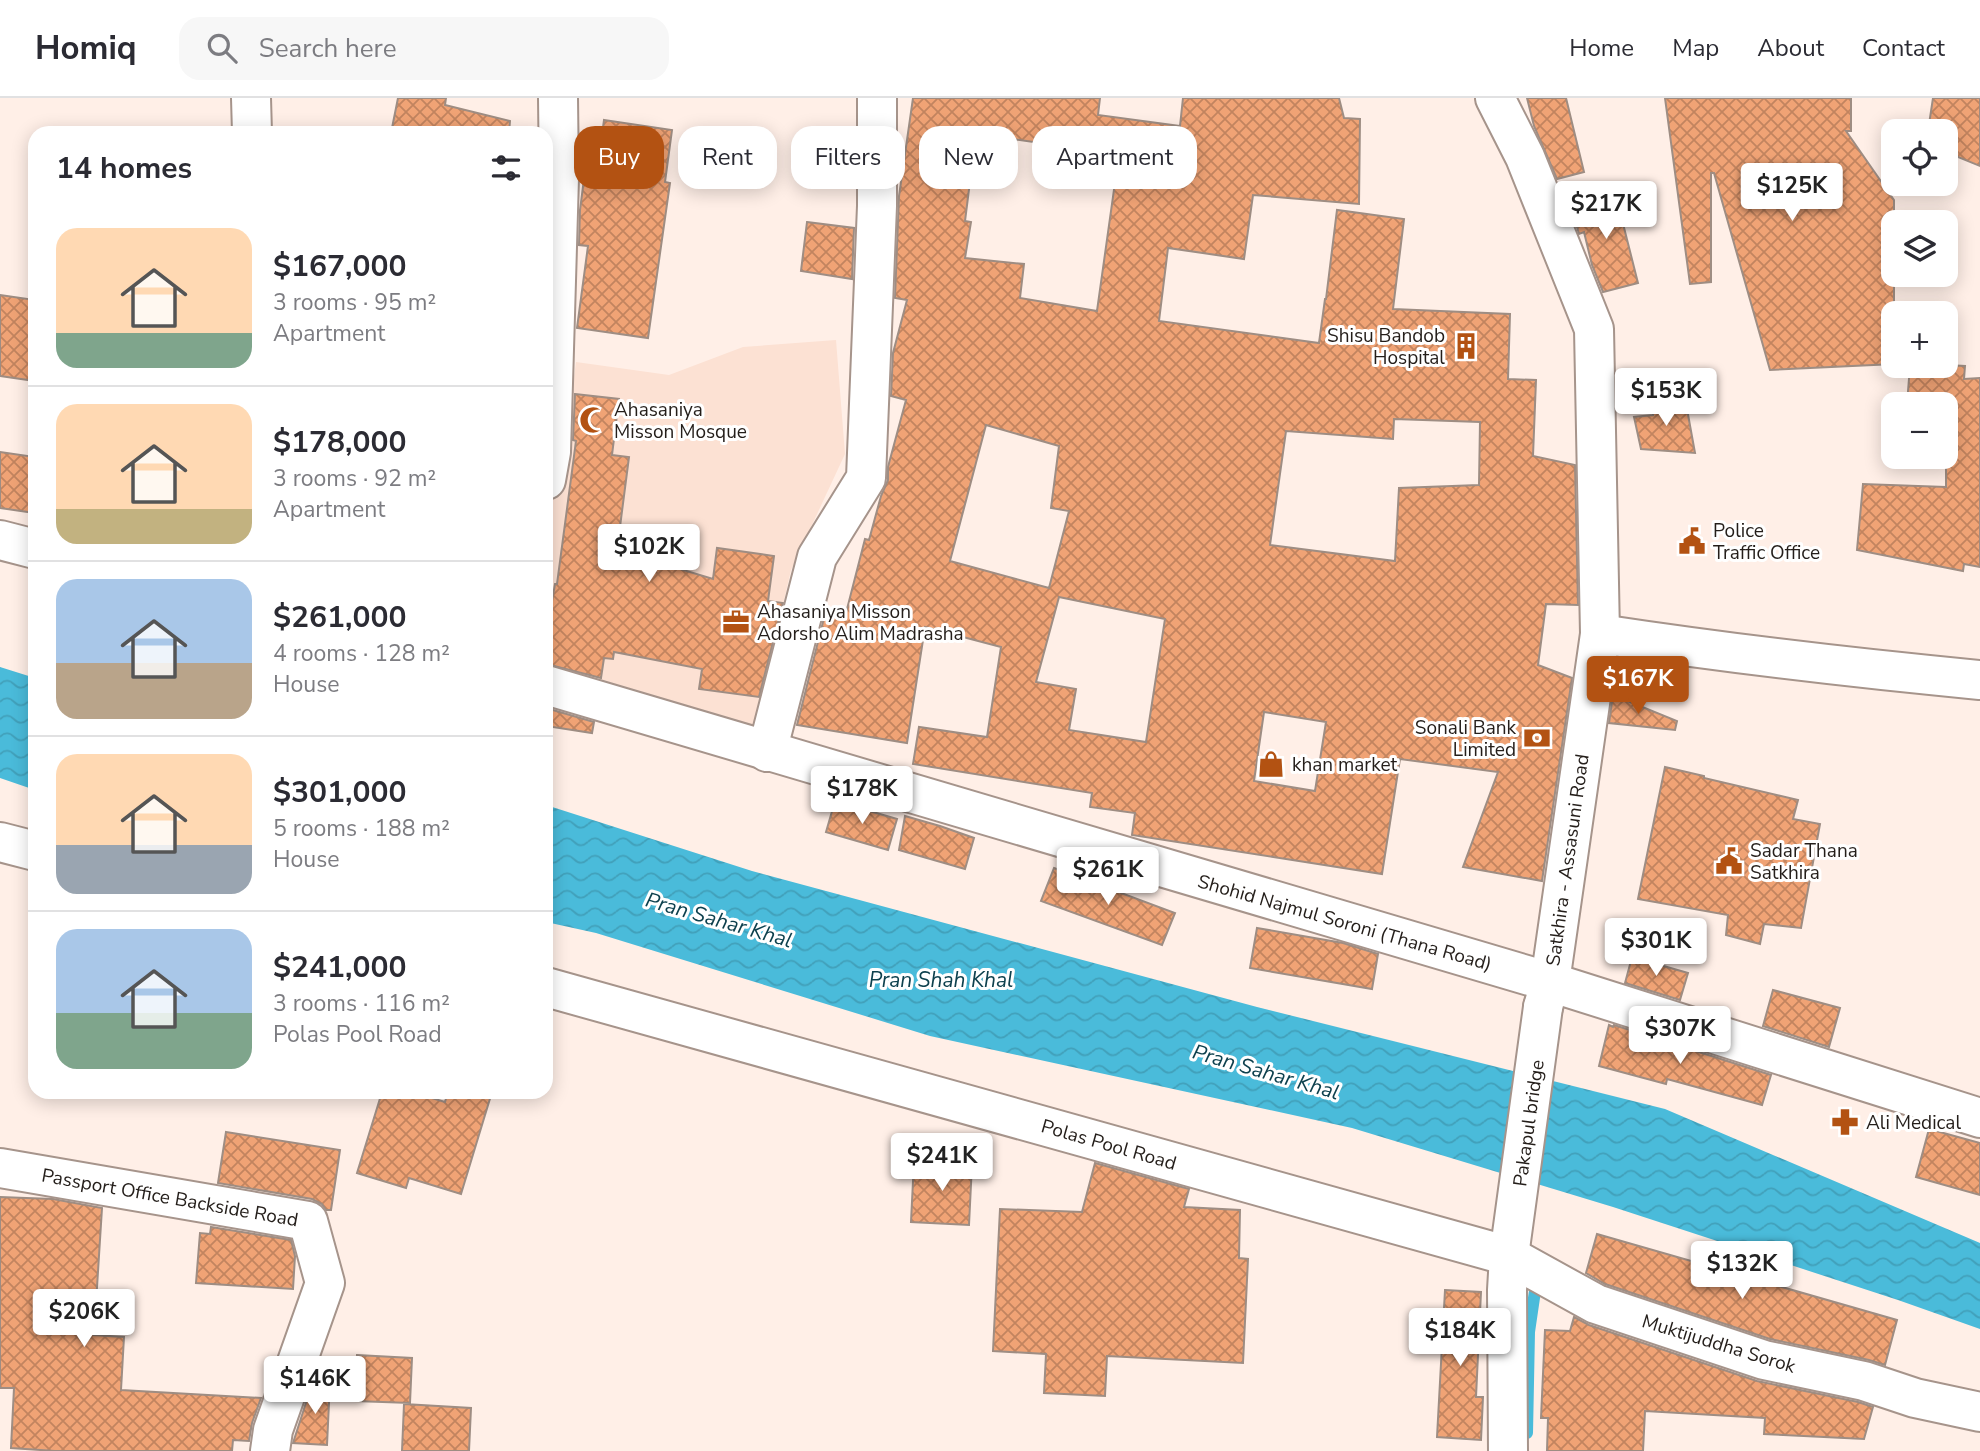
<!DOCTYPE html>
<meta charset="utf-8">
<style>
body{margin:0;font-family:"Nunito Sans",sans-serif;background:#f7f7f7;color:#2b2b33;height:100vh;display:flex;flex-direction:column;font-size:26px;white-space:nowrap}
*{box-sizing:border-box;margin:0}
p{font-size:23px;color:#7c7c81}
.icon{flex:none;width:38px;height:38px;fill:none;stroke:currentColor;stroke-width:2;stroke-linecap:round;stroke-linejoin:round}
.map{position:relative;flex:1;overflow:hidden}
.side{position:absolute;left:28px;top:28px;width:525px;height:973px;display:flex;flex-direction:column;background:#fff;border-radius:21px;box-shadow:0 4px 18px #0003}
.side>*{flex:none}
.hud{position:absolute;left:574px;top:28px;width:665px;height:63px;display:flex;gap:14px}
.tools{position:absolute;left:1881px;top:21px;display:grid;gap:14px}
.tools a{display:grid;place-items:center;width:77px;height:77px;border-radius:14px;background:#fff;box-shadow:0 4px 18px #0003;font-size:35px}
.price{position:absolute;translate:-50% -60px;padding:0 16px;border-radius:7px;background:#fff;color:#222;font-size:23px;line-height:46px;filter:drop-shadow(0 2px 4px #0008)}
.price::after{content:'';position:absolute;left:50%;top:42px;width:21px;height:16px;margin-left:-10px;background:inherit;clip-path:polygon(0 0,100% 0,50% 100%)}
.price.selected{background:#b35212;color:#fff}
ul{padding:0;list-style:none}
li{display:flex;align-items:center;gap:21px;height:175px;padding:0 28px}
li+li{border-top:2px solid #e1e1e2}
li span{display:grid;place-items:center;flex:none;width:196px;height:140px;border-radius:21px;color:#555}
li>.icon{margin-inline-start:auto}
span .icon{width:84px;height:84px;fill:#fffc;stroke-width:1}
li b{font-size:30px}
h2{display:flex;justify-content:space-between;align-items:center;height:84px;padding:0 28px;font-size:30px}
.chip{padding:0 24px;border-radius:21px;background:#fff;box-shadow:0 4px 18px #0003;font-size:24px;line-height:63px}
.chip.selected{background:#b35212;color:#fff}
header{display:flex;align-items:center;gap:42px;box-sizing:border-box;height:98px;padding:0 35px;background:#fff;border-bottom:2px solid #e1e1e2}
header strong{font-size:33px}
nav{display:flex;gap:38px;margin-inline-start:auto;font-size:24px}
.search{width:490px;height:63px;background:#f7f7f7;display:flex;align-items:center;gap:18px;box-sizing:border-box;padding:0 24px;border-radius:21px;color:#7c7c81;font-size:26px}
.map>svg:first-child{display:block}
.built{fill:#fce1d3}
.water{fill:url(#water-waves)}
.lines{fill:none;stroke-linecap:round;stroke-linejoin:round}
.stream{stroke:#4abbda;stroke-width:12}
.building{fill:url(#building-cross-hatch);stroke:#9e8d83;stroke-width:2;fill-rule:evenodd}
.minor-casing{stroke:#a6948b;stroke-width:42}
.tertiary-casing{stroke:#a6948b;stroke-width:42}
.secondary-casing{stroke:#a6948b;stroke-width:42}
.primary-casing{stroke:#a6948b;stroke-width:42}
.minor{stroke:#fff;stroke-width:38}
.tertiary{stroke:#fff;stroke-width:38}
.secondary{stroke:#fff;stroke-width:38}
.primary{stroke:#fff;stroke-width:38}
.labels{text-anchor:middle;stroke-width:6;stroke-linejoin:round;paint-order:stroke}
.poi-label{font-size:19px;fill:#241e1a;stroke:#fff;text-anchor:start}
.street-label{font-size:19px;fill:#241e1a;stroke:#fff}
.water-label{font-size:21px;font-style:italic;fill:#0e414e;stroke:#fff}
</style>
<header>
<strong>Homiq</strong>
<div class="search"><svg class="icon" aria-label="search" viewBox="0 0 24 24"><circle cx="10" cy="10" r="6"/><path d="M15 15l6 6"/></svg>Search here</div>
<nav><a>Home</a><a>Map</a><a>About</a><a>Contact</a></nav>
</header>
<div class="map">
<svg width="1980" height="1353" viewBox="0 0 1980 1353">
<defs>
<pattern id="water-waves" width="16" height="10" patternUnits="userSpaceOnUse" patternTransform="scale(1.75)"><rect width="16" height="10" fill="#4abbda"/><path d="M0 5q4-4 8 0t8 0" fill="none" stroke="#41a0ba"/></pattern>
<pattern id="building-cross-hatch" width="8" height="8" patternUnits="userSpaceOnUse" patternTransform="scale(1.75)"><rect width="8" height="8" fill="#f0a375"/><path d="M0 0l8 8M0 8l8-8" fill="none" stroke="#c2845f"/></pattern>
</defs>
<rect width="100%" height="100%" fill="#ffefe7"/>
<path class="built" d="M836 242 845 356 791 472 755 628 546 580V418L562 368 576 264 669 277 743 249Z"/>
<path class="water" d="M0 569 35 580V692L0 680Z
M546 707 752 773 1257 909 1665 1011 1980 1145V1231L1898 1202 1613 1109 1352 1030 930 938 596 835 546 824Z"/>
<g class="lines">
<path class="stream" d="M1527 1335 1529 1234 1535 1193"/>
</g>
<path class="building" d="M398 0H446L445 7 510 23 509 35H391Z
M913 0H1100L1098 17 1180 28 1183 0H1339L1344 20 1360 21 1359 106 1253 97 1244 161 1168 150 1159 223 1319 245 1325 201H1326L1337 112 1404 121 1393 211 1510 216 1508 281 1536 282 1533 358 1575 367 1578 507 1546 506 1538 567 1572 580 1542 783 1463 769 1498 674 1400 661 1382 776 1132 737 1135 715 1090 709 1092 695 913 666 919 629 987 639 1001 549 925 529 907 645 797 627 826 512 846 515 865 441 869 442 881 398 888 382V369L906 302 891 298 893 255 907 202 895 200 899 98ZM976 36 1119 56 1097 213 1020 200 1024 166 965 160 971 124 965 123ZM1394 321 1480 324 1479 387 1399 390 1395 463 1270 447 1286 333 1393 341ZM986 327 1059 348 1051 410 1069 413 1049 490 950 463ZM1059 499 1165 521 1146 644 1069 632 1076 591 1036 584ZM1264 614 1326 624 1315 693 1254 683Z
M1527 0H1566L1584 74 1557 81 1534 28Z
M1665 0H1851V33H1846L1894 102V266L1770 272 1714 75H1711V184L1690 186Z
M1933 0H1980V68L1946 54V33H1928Z
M604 22 672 32 665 84 670 85 648 240 577 230 588 148 579 147 580 112 585 73 597 75Z
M1615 94 1638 185 1603 194 1592 167 1584 134 1579 136 1570 105Z
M807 124 854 130 852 181 801 173Z
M0 197 35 202V283L0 278Z
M1946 267 1965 268 1964 281 1980 280V469L1964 466 1963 473 1857 452 1863 386 1946 389V306H1907L1910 268Z
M575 296 619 301 612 357 629 359 617 452 713 481 717 450 774 458 768 503 783 505 759 599 699 591 702 571 614 554 613 561 604 560 601 580 546 566V537L555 486H557L576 343 573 342Z
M1685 300 1695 355 1641 351 1634 319 1653 317V306Z
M0 354 35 359V415L0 410Z
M1613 597 1677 623 1675 632 1609 625Z
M546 610 594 624 592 635 546 628Z
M1665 669 1704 678V680L1798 702 1793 721 1820 726 1801 830 1764 826 1760 846 1726 837 1728 817 1638 801Z
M835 703 897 721 888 752 826 734Z
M905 718 940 728 974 740 965 771 899 752Z
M1054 770 1175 815 1162 847 1041 803Z
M1257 830 1343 845 1378 856 1372 891 1250 870Z
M1632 859 1688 875 1680 902 1625 885Z
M1773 892 1840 910 1829 949 1763 928Z
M1609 927 1613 929 1614 927 1771 977 1762 1007 1667 981 1666 986 1599 968Z
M382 994H412L445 1004 448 994H492L461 1096 409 1080 406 1090 357 1075Z
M1929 1031 1980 1045V1097L1916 1079Z
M226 1034 340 1052 331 1112H326L322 1106 312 1101 218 1085Z
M914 1063 972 1066 969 1127 911 1124Z
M1095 1065 1189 1091 1184 1109 1240 1112 1239 1160 1248 1161 1243 1265 1107 1258 1105 1298 1044 1295 1046 1256 993 1253 1000 1111 1082 1114Z
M0 1099 53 1101 102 1110 94 1237 124 1239 121 1292 261 1300 252 1325 249 1343 233 1342 232 1353H55L11 1350 14 1290H0Z
M211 1129 291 1142 295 1158 293 1191 196 1185 200 1135 210 1136Z
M1597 1136 1897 1222 1885 1267 1869 1262 1770 1241 1605 1186 1586 1175Z
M1445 1192 1481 1194 1476 1299H1483L1481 1342 1437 1339Z
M1574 1219 1589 1227 1757 1283 1858 1304 1873 1309 1864 1341 1764 1336 1765 1320 1645 1313 1643 1353H1547L1548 1320H1541L1545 1232 1570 1233Z
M357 1257 412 1260 410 1305 355 1303Z
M313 1283 330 1284 327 1347 293 1345Z
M404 1306 471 1310 469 1353H402Z"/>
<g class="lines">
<defs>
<path id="minor" d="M767 654 817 459 866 380 877 108V0"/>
<path id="tertiary" d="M251 0 252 35
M1495 0 1525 59 1594 231 1600 536
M546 382 551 354 559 80 558 0
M0 442 35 451
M546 587 1550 884 1980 1020
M0 744 35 753
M546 889 1509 1158 1596 1206 1764 1262 1864 1283 1915 1300 1980 1314
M0 1070 308 1123 325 1185 273 1332 270 1353"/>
<path id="secondary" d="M1508 1353 1507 1192 1509 1158 1543 909"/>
<path id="primary" d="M1543 909 1550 884 1600 536C1726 555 1853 570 1980 582"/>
</defs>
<use href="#minor" class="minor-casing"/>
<use href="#tertiary" class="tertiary-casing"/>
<use href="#secondary" class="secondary-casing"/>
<use href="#primary" class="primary-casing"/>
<use href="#minor" class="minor"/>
<use href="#tertiary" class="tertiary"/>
<use href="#secondary" class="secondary"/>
<use href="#primary" class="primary"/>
</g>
<defs>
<symbol id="building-bare" viewBox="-9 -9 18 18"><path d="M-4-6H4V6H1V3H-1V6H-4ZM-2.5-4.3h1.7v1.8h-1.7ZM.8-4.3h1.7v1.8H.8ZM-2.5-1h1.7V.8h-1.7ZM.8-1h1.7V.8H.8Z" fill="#b35212" stroke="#fff" stroke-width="2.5" paint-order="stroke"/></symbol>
<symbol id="mosque-bare" viewBox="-9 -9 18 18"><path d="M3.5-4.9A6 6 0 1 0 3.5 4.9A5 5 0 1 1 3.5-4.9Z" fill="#b35212" stroke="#fff" stroke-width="2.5" paint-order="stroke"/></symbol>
<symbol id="civic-bare" viewBox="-9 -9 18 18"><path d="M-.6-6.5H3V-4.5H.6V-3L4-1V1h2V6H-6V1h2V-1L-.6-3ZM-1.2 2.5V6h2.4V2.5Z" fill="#b35212" stroke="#fff" stroke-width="2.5" paint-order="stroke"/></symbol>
<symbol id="office-bare" viewBox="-9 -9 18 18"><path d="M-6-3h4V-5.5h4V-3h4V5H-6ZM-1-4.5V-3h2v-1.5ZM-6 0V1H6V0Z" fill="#b35212" stroke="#fff" stroke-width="2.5" paint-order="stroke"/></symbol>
<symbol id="bank-bare" viewBox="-9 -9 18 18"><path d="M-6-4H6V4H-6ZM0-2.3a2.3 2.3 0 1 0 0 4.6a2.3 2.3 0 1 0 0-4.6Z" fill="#b35212" stroke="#fff" stroke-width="2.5" paint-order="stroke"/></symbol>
<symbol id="shop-bare" viewBox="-9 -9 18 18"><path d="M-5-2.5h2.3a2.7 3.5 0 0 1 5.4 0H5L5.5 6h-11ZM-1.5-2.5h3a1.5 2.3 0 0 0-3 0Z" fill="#b35212" stroke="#fff" stroke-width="2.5" paint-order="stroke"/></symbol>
<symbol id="pharmacy-bare" viewBox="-9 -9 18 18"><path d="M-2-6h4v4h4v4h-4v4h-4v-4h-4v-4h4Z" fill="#b35212" stroke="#fff" stroke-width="2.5" paint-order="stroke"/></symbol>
</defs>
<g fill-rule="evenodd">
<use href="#building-bare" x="1447" y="229" width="38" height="38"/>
<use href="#mosque-bare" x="574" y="303" width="38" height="38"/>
<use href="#civic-bare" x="1673" y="424" width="38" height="38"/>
<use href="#office-bare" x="717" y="505" width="38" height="38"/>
<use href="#bank-bare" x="1518" y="621" width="38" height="38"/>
<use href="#shop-bare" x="1252" y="647" width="38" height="38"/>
<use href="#civic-bare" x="1710" y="744" width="38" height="38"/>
<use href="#pharmacy-bare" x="1826" y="1005" width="38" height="38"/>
</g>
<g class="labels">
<g class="poi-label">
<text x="1445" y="244" text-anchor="end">Shisu Bandob<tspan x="1445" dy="22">Hospital</tspan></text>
<text x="614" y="318">Ahasaniya<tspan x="614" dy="22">Misson Mosque</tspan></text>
<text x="1713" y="439">Police<tspan x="1713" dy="22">Traffic Office</tspan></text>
<text x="757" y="520">Ahasaniya Misson<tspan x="757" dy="22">Adorsho Alim Madrasha</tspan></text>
<text x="1516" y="636" text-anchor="end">Sonali Bank<tspan x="1516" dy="22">Limited</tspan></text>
<text x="1292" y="673">khan market</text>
<text x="1750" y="759">Sadar Thana<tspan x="1750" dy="22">Satkhira</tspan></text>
<text x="1866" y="1031">Ali Medical</text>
</g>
<g class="street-label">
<text transform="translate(1567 762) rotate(-82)" y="7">Satkhira - Assasuni Road</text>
<text transform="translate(1345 824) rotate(16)" y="7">Shohid Najmul Soroni (Thana Road)</text>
<text transform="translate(1528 1025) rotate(-82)" y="7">Pakapul bridge</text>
<text transform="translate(1109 1046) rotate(16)" y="7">Polas Pool Road</text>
<text transform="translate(170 1099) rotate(10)" y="7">Passport Office Backside Road</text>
<text transform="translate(1719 1245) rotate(17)" y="7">Muktijuddha Sorok</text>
</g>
<g class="water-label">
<text transform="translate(719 822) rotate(16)" y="7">Pran Sahar Khal</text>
<text x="941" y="889">Pran Shah Khal</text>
<text transform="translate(1266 974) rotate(16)" y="7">Pran Sahar Khal</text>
</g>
</g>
</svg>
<div class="tools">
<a><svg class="icon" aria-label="locate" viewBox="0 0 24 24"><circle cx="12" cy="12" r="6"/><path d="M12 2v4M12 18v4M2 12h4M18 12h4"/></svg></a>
<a><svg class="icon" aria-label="layers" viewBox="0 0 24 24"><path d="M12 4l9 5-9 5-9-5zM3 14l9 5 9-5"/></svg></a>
<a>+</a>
<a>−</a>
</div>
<b class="price" style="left:1792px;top:125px">$125K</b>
<b class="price" style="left:1606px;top:143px">$217K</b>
<b class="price" style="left:1666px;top:330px">$153K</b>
<b class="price" style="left:649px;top:486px">$102K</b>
<b class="price selected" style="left:1638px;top:618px">$167K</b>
<b class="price" style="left:862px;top:728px">$178K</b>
<b class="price" style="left:1108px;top:809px">$261K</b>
<b class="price" style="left:1656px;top:880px">$301K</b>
<b class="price" style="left:1680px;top:968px">$307K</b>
<b class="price" style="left:942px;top:1095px">$241K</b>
<b class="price" style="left:1742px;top:1203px">$132K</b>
<b class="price" style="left:84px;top:1251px">$206K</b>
<b class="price" style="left:1460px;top:1270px">$184K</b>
<b class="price" style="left:315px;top:1318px">$146K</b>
<div class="hud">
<a class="chip selected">Buy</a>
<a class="chip">Rent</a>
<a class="chip">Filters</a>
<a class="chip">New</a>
<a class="chip">Apartment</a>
</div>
<section class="side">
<h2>14 homes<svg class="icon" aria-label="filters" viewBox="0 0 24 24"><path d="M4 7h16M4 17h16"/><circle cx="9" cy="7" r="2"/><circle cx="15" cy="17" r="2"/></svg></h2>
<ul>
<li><span style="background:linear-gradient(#ffd9b3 75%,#7fa58c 0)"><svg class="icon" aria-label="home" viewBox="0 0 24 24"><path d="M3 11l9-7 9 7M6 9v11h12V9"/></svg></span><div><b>$167,000</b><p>3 rooms · 95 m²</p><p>Apartment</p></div></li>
<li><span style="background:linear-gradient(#ffd9b3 75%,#c2b280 0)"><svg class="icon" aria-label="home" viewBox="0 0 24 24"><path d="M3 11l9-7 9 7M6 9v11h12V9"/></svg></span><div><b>$178,000</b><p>3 rooms · 92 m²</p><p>Apartment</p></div></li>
<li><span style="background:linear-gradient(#a9c7e8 60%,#b9a48a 0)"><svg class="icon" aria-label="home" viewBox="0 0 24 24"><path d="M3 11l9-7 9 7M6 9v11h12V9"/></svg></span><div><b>$261,000</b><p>4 rooms · 128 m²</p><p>House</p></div></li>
<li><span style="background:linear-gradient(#ffd9b3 65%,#9aa5b1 0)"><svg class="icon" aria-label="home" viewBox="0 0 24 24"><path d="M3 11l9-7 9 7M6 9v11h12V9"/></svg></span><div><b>$301,000</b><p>5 rooms · 188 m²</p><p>House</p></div></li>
<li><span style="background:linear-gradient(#a9c7e8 60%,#7fa58c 0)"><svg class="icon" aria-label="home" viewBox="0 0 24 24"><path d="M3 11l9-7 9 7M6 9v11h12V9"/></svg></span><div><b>$241,000</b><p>3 rooms · 116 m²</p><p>Polas Pool Road</p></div></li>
</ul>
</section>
</div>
